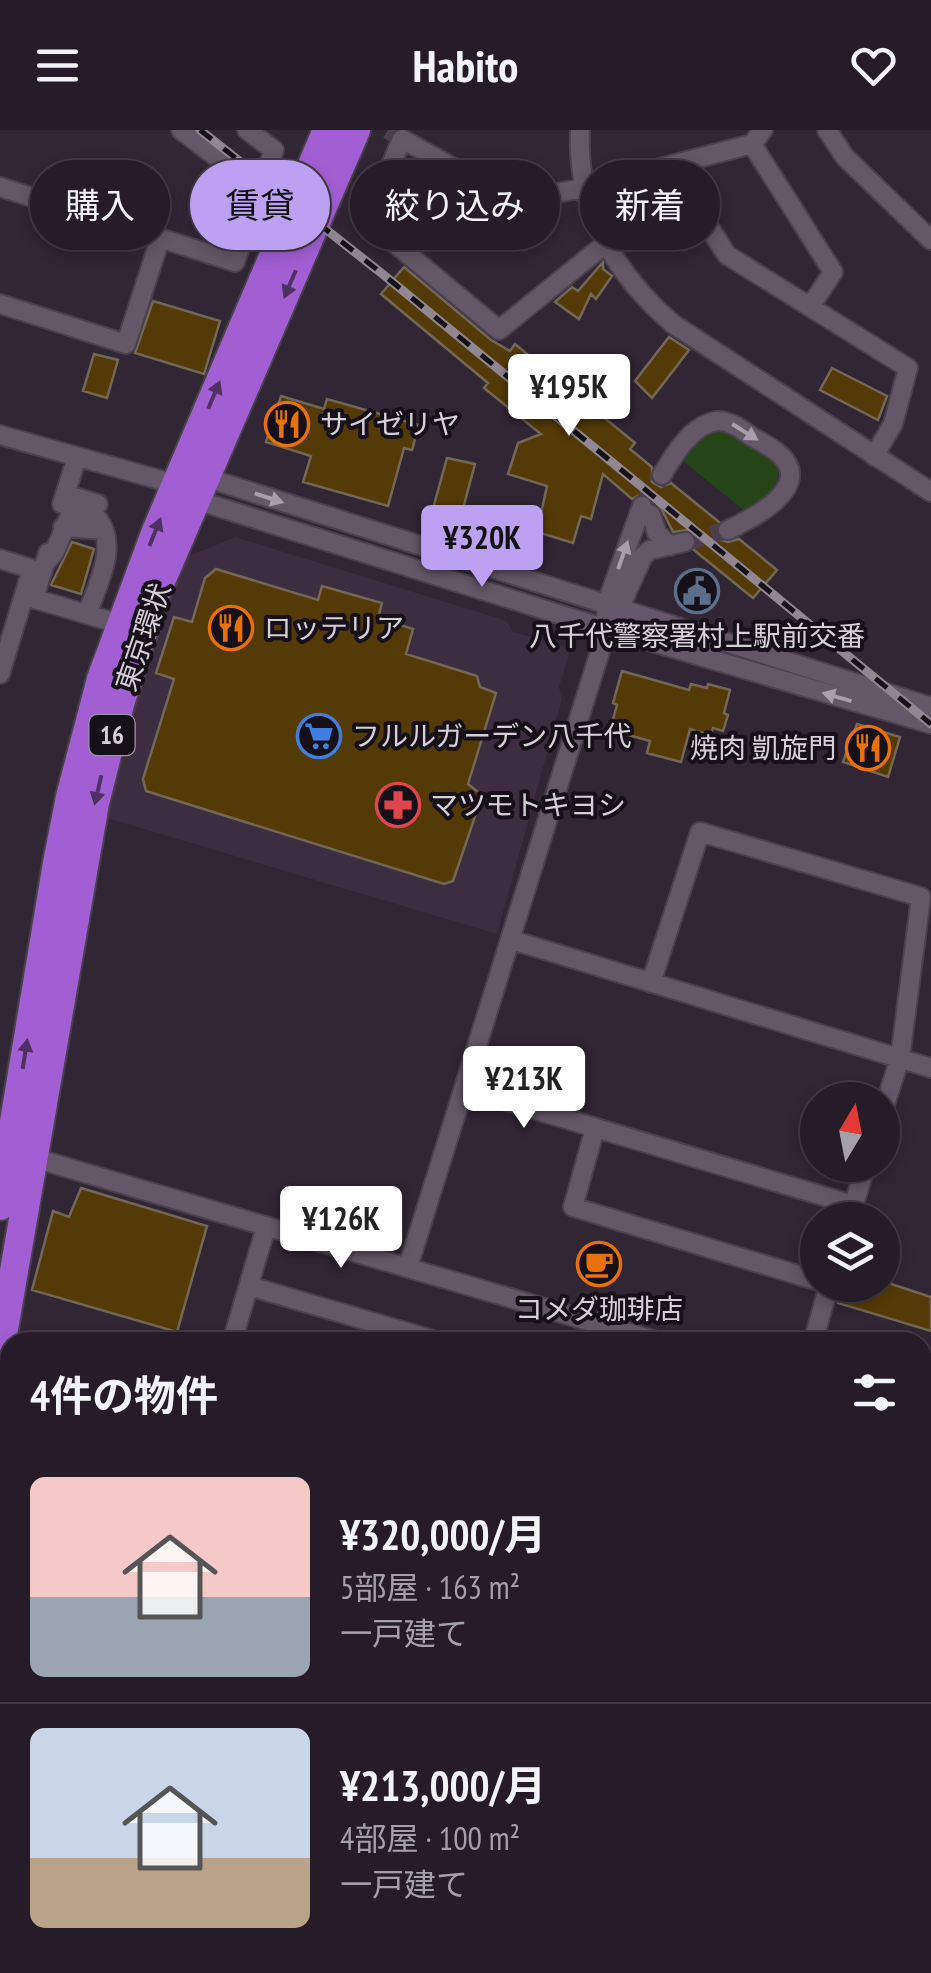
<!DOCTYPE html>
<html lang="ja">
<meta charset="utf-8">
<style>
body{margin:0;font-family:"PT Sans Narrow","Noto Sans JP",sans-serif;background:#2d252f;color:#f1f3f6;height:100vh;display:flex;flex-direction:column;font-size:38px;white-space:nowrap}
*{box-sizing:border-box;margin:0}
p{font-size:32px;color:#a3a1a7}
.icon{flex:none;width:55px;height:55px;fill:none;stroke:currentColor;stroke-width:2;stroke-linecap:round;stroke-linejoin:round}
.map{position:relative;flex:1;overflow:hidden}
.details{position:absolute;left:0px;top:1202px;width:932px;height:642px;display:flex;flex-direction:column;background:#251c27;border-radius:30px 30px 0 0;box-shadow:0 5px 15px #0003,0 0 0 2px #423a44}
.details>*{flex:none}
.top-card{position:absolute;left:30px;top:30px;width:872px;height:90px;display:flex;gap:20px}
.needle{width:65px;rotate:10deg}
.tools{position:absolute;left:800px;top:952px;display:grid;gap:20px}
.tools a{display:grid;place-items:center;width:100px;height:100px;border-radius:50%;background:#251c27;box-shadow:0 5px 15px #0003,0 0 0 2px #423a44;font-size:50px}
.price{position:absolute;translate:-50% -85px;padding:0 22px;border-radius:10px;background:#fff;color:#222;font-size:32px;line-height:65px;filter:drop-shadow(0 2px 5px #0008)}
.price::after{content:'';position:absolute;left:50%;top:60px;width:30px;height:22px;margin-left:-15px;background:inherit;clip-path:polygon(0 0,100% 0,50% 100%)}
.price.current{background:#bca0f2;color:#111}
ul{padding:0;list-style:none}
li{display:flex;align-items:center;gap:30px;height:250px;padding:0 30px}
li+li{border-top:2px solid #423a44}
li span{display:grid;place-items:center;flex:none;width:280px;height:200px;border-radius:15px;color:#555}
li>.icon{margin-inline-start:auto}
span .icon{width:120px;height:120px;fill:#fffc;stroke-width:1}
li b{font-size:42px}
h2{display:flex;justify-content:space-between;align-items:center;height:120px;padding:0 30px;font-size:42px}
.tag{padding:0 35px;border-radius:45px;background:#251c27;box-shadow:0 5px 15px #0003,0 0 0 2px #423a44;font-size:35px;line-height:90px}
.tag.current{background:#bca0f2;color:#111}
header{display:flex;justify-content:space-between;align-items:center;height:130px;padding:0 30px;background:#251c27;font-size:45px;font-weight:700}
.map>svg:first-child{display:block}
.built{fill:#3d2d41}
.green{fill:#254519}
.building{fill:#543a06;stroke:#736857;stroke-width:2.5}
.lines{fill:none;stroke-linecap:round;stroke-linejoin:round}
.minor-tunnel{stroke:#4a3f4d;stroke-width:18;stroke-dasharray:18 9;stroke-linecap:butt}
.minor-casing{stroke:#4a414d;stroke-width:22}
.highway-casing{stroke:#4a414d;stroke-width:32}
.minor{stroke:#645767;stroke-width:18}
.highway{stroke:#a25fd3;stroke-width:28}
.rail-casing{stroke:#908792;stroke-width:9}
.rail{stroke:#161118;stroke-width:5;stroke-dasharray:15;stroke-linecap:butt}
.oneway{fill:#4e3063}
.oneway2{fill:#a89fab}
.labels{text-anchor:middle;stroke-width:8;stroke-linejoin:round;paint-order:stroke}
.shield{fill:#161118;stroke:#9c969e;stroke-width:2.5}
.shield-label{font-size:25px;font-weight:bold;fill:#d6cfd8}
.poi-label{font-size:28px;fill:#d6cfd8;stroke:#161118;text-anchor:start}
.street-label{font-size:28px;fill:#d6cfd8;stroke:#161118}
</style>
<header><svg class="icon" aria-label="menu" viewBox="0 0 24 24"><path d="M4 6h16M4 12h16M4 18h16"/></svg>Habito<svg class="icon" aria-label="heart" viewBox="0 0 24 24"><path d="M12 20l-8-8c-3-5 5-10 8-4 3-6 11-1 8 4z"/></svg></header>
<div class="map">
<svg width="931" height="1843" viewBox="0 0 931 1843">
<rect width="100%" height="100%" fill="#312634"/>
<path class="built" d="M235 407 507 491 513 502 564 516 569 524 559 557 562 569 497 804 104 687 139 557 185 428Z"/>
<path class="green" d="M718 294C761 315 813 338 746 382L678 327 682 321Z"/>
<path class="building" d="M412 46 459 79 434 114 388 77Z
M603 132V139L612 146 596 169 591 164 579 189 555 172 572 157 578 161Z
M404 137 491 210 510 221 515 214 635 313 630 319 652 337V352L661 357 671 353 719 392 716 400 720 410 728 412 739 409 777 440 753 468 694 420 697 410 693 403 688 400 673 402 662 380 651 367 641 364 632 369 603 344 591 389 581 386 573 413 537 402 547 356 508 344 518 313 541 304 484 258 488 253 381 164Z
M153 171 220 191 204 244 135 223Z
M669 207 689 220 652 268 635 251Z
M94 224 118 230 107 268 83 261Z
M832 238 887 266 878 290 820 260Z
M281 266 324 279 327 269 419 295 412 320 404 318 388 376 303 352 311 326 266 312Z
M447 328 475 334 457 401 429 393Z
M72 412 94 419 81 464 51 455Z
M216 439 318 470 322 456 382 473 378 488 413 499 406 524 477 546 480 557 496 563 468 654 478 662 480 672 453 751 444 754 146 661 143 649 174 549 156 543 174 487 192 492 205 448Z
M622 541 689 560 691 554 707 558 708 554 730 560 724 583 728 585 723 601 713 598 711 605 690 599 681 632 647 623 650 611 610 600 617 575 613 573Z
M857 594 900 607 888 647 843 632Z
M81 1058 207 1096 177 1202 32 1160 53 1081 69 1087Z
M882 1151 931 1167V1201L838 1173 843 1155H882Z"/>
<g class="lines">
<path class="minor-tunnel" d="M388 0 402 9
M642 376 662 345
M685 412 728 400"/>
<defs>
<path id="minor" d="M181 0 260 60
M580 0C576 79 615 144 673 194L931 362
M827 0 845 27 931 110
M752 14 833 142 810 177
M669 36 727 125 908 238 893 294 874 326
M0 57 235 132 274 20 247 0
M605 114 499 200 367 90 402 9 513 71 584 58 752 14 763 0
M0 174 126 214 160 109
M0 305 175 354 196 370 571 488 931 594
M662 345C674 325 691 295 717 291 730 290 742 300 752 307 761 312 772 317 779 324 816 357 751 389 728 400
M197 349 204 347 931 577
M65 364 98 374
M62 374 77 327
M651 385 657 403 670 416
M63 397 104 400
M0 429 32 439 0 544
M45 433 54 423 70 385C81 379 89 378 98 389 119 416 97 456 87 484
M25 466 120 494
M34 468 48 423
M616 486 643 426 650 420 685 412
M512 810 931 938
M651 853 700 702 921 767 900 928 882 984
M466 959 853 1075
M595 998 573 1077 818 1151
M24 1025 660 1212
M849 1090 866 1035
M408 1137 607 499 606 475 642 376
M249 1156 440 1212
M232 1212 266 1097
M813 1212 829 1155
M0 1236 10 1240
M922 1281 931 1282
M0 1370 10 1373
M922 1378 931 1380
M0 1468 10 1470
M922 1538 931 1559
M922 1588 931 1581
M922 1696 931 1688
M0 1707 10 1708
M922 1775 931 1777
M352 1835 369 1843
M499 1835 512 1843
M762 1835 786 1843
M17 1843 18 1835
M109 1843 110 1835
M200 1843 201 1835
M292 1843 294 1835
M677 1843 683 1835"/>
<path id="highway" d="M0 1076 57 733 70 667 101 549 156 401 327 0
M0 1222 95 673 120 574 156 463 356 0"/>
</defs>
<use href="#minor" class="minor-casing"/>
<use href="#highway" class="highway-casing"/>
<use href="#minor" class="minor"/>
<use href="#highway" class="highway"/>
<defs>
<path id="rail" d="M200 0 385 146 931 594"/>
</defs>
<use href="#rail" class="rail-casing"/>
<use href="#rail" class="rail"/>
</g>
<defs><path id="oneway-solid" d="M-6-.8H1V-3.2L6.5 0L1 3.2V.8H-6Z" transform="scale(2.5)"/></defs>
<g class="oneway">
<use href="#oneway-solid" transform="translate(290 154) rotate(113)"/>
<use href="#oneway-solid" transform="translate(214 265) rotate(-67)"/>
<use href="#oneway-solid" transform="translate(155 402) rotate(-68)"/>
<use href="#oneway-solid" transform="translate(98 660) rotate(103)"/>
<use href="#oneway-solid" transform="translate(25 924) rotate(-81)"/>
</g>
<g class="oneway2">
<use href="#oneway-solid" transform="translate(745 302) rotate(32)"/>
<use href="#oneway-solid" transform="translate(269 368) rotate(18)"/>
<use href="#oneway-solid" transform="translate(623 425) rotate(-71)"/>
<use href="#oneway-solid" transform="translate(837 567) rotate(-164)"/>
</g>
<defs>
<symbol id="restaurant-ring" viewBox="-11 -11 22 22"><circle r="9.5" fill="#161118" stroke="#e8710a" stroke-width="1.5"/><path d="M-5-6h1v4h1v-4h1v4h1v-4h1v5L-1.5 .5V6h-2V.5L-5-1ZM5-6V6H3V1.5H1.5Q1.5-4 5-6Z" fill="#e8710a"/></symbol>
<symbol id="civic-ring" viewBox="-11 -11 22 22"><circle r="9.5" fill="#161118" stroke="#5c6f8a" stroke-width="1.5"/><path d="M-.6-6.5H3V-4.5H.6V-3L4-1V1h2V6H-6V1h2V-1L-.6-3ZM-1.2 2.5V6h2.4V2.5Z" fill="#5c6f8a"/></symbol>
<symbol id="supermarket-ring" viewBox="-11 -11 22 22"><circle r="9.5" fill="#161118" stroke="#3f7fe0" stroke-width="1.5"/><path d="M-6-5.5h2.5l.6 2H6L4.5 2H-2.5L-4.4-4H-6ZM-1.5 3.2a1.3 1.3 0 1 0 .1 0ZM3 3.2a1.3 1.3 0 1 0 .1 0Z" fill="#3f7fe0"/></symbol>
<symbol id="pharmacy-ring" viewBox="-11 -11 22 22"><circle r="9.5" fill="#161118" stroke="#e0444e" stroke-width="1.5"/><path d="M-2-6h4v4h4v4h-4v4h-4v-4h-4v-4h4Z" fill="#e0444e"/></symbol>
<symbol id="cafe-ring" viewBox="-11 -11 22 22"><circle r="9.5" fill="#161118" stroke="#e8710a" stroke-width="1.5"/><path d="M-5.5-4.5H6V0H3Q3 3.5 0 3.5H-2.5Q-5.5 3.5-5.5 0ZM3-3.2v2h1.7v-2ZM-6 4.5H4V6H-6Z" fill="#e8710a"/></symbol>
</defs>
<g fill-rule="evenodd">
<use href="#restaurant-ring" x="262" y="269" width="50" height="50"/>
<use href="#civic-ring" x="672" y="436" width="50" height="50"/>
<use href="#restaurant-ring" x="206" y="473" width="50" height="50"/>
<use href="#supermarket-ring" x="294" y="581" width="50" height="50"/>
<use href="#restaurant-ring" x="843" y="593" width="50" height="50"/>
<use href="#pharmacy-ring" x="373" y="650" width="50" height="50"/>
<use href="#cafe-ring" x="574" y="1109" width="50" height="50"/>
</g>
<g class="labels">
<rect class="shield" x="89.5" y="585" width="45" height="40" rx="8"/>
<g class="shield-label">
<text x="112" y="614">16</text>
</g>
<g class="poi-label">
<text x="320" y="304">サイゼリヤ</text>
<text x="264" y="508">ロッテリア</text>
<text x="697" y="516" text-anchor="middle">八千代警察署村上駅前交番</text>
<text x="352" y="616">フルルガーデン八千代</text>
<text x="836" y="628" text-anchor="end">焼肉 凱旋門</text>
<text x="430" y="685">マツモトキヨシ</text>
<text x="599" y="1189" text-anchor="middle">コメダ珈琲店</text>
</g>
<g class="street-label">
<text transform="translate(143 507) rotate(-71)" y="10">東京環状</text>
</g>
</g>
</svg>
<div class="tools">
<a><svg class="needle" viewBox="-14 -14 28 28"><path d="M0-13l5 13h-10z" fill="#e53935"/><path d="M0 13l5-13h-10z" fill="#a3a1a7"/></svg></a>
<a><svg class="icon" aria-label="layers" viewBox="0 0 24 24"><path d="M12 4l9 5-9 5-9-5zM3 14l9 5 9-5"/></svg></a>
</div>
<b class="price" style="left:569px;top:309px">¥195K</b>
<b class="price current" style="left:482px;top:460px">¥320K</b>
<b class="price" style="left:524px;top:1001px">¥213K</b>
<b class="price" style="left:341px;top:1141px">¥126K</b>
<div class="top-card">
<a class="tag">購入</a>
<a class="tag current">賃貸</a>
<a class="tag">絞り込み</a>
<a class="tag">新着</a>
</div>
<section class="details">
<h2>4件の物件<svg class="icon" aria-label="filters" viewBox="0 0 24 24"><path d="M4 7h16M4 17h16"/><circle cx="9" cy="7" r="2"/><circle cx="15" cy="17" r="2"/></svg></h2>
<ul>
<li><span style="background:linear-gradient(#f6c9c9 60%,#9aa5b1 0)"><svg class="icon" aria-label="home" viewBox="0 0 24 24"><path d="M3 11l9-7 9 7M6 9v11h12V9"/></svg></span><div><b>¥320,000/月</b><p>5部屋 · 163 m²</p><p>一戸建て</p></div></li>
<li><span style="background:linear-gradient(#c9d6e8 65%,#b9a48a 0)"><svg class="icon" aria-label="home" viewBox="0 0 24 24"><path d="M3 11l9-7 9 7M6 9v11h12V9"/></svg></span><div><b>¥213,000/月</b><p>4部屋 · 100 m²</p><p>一戸建て</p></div></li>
</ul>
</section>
</div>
